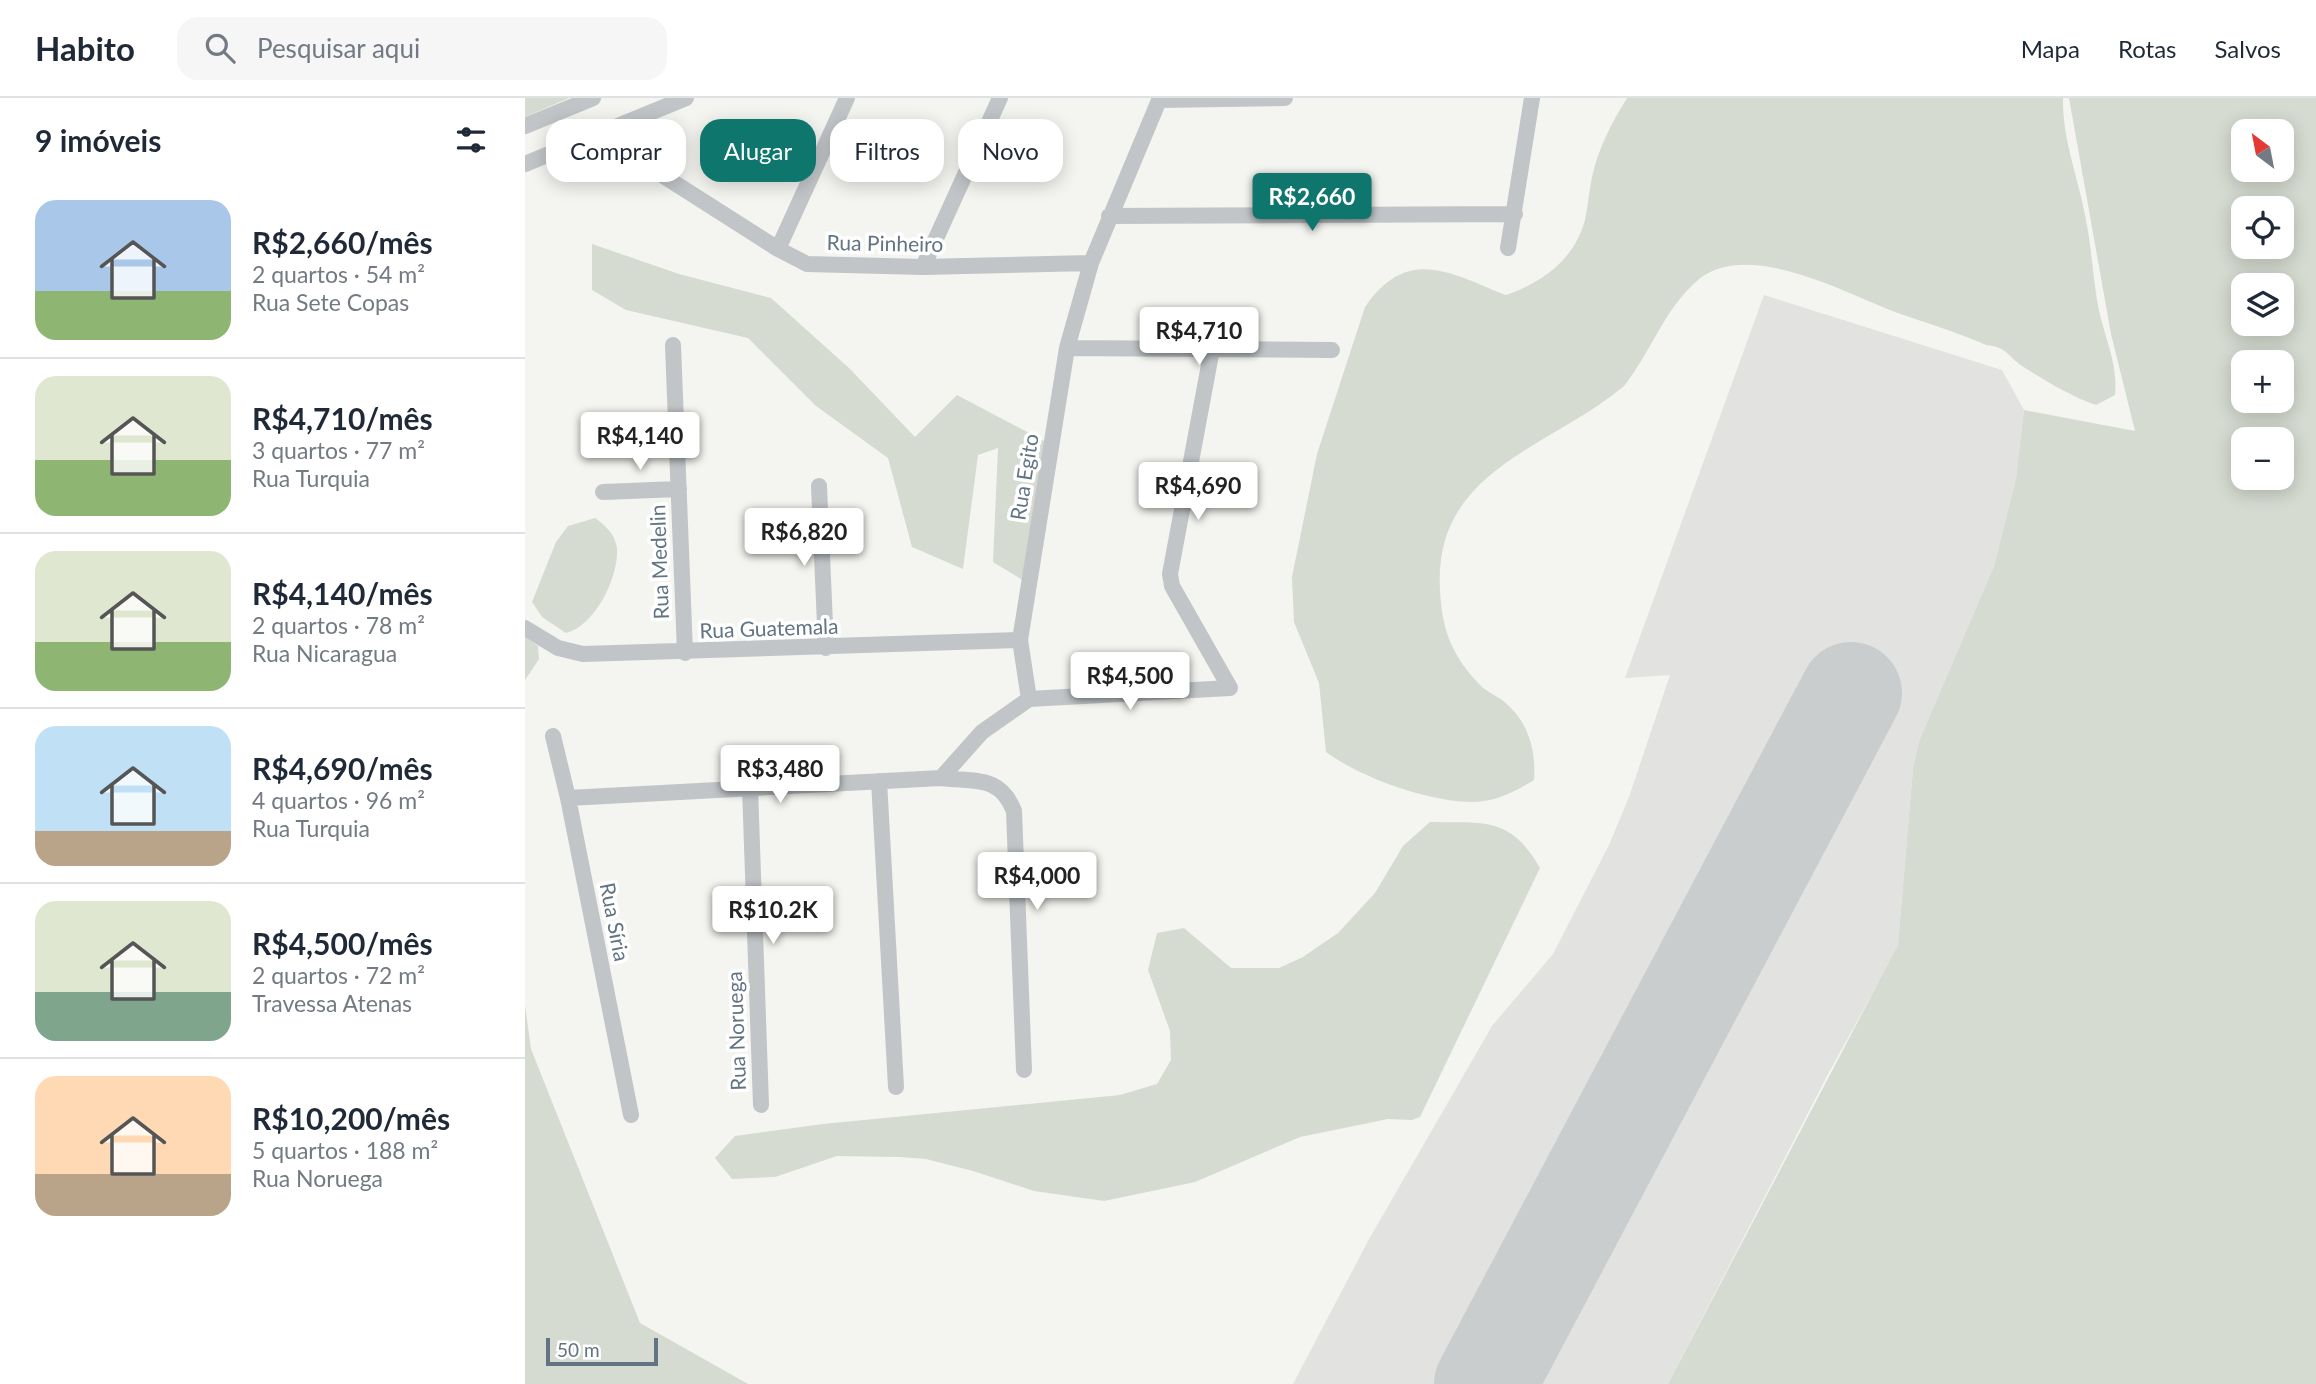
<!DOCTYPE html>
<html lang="pt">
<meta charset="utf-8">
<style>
body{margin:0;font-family:Lato,sans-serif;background:#f6f6f7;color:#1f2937;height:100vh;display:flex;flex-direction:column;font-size:26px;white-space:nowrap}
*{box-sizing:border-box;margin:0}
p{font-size:23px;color:#747a83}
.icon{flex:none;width:38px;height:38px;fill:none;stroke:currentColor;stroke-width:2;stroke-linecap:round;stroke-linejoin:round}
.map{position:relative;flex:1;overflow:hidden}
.drawer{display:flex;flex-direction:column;background:#fff;width:525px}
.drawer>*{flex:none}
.hud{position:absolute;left:21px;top:21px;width:665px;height:63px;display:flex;gap:14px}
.needle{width:46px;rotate:328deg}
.tools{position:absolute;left:1706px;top:21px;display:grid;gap:14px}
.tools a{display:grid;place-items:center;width:63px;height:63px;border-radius:14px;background:#fff;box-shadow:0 4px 18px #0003;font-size:35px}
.scale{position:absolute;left:21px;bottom:18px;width:112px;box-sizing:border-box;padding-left:7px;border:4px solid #627483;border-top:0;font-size:19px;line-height:24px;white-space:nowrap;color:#627483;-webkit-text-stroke:5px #fff;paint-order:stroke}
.price{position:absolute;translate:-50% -60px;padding:0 16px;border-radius:7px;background:#fff;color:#222;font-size:23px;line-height:46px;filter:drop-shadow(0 2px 4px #0008)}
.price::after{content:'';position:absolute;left:50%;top:42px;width:21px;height:16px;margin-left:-10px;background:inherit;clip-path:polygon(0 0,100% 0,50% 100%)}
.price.active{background:#0f766e;color:#fff}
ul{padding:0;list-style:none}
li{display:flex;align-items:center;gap:21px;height:175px;padding:0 35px}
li+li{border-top:2px solid #e0e1e3}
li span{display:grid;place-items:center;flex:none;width:196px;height:140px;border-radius:21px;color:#555}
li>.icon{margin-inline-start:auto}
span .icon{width:84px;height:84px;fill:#fffc;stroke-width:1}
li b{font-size:30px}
h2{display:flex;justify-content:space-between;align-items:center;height:84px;padding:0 35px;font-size:30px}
.chip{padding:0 24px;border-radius:21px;background:#fff;box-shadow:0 4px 18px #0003;font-size:24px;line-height:63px}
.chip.active{background:#0f766e;color:#fff}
header{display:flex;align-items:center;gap:42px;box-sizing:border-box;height:98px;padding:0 35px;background:#fff;border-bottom:2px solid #e0e1e3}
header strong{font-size:33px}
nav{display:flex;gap:38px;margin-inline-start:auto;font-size:24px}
.search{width:490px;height:63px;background:#f6f6f7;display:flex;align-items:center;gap:18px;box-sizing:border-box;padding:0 24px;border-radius:21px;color:#747a83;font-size:26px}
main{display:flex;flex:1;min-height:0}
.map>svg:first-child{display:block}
.built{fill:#e2e3e1}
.green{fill:#d5dbd1;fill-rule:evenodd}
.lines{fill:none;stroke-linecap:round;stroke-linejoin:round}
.runway{stroke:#cacdce;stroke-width:102}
.minor{stroke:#c1c5c8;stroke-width:16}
.labels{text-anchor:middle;stroke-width:7;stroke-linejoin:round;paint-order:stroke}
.street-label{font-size:21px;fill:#627483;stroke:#fff}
</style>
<header>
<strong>Habito</strong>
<div class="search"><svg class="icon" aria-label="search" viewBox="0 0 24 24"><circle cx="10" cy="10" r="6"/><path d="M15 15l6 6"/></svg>Pesquisar aqui</div>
<nav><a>Mapa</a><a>Rotas</a><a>Salvos</a></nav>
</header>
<main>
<section class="drawer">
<h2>9 imóveis<svg class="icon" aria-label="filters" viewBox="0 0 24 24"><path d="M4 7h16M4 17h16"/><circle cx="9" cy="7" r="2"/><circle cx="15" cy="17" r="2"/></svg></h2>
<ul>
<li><span style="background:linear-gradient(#a9c7e8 65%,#8fb573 0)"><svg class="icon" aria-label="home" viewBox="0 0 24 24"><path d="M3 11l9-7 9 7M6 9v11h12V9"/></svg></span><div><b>R$2,660/mês</b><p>2 quartos · 54 m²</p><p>Rua Sete Copas</p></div></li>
<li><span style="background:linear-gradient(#dfe7d0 60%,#8fb573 0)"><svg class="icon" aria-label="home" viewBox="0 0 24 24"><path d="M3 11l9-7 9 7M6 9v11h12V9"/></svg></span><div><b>R$4,710/mês</b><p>3 quartos · 77 m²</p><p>Rua Turquia</p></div></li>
<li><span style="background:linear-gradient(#dfe7d0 65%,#8fb573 0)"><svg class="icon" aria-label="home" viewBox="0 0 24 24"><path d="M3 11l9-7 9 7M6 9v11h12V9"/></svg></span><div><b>R$4,140/mês</b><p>2 quartos · 78 m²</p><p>Rua Nicaragua</p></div></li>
<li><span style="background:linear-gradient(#bfe0f5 75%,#b9a48a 0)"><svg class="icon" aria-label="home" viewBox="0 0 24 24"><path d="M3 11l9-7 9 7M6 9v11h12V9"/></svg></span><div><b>R$4,690/mês</b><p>4 quartos · 96 m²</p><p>Rua Turquia</p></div></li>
<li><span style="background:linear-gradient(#dfe7d0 65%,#7fa58c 0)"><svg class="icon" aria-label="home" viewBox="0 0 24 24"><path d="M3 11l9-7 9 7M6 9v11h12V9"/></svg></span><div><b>R$4,500/mês</b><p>2 quartos · 72 m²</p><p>Travessa Atenas</p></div></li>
<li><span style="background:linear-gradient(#ffd9b3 70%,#b9a48a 0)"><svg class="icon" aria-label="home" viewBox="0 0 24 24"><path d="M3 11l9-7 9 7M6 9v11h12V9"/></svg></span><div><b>R$10,200/mês</b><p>5 quartos · 188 m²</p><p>Rua Noruega</p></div></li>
</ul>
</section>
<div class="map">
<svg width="1791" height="1286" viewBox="0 0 1791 1286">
<rect width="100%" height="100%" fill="#f4f4f0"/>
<path class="built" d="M1239 197 1477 272 1499 312 1491 380 1469 468 1394 643 1388 670 1373 847 1366 862 1303 976 1143 1286H768L843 1143 967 928 1028 856 1084 747 1104 699 1145 577 1100 580Z"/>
<path class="green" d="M0 0H44L0 19Z
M1102 0H1538C1537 42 1554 81 1561 122 1567 152 1568 183 1574 213 1581 243 1593 267 1590 297L1571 307C1545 298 1521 283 1497 268 1481 257 1484 250 1461 247 1432 234 1401 225 1370 214 1319 194 1222 141 1173 182 1139 211 1126 254 1099 288 1024 351 908 371 915 492 917 532 927 558 955 587 961 593 970 597 977 602 1003 622 1011 651 1009 682 991 693 971 704 948 704 904 704 836 680 801 654L794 585 769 524 767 479 792 356 840 209C883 146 927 176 981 197 1018 184 1049 162 1060 122 1063 108 1064 93 1067 79 1073 51 1087 24 1102 0Z
M1544 0H1791V1286H1143L1373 847 1388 670 1394 643 1469 468 1491 380 1499 312 1610 333 1586 236ZM1718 33H1757V72H1718ZM1718 110H1757V149H1718ZM1718 187H1757V226H1718ZM1718 264H1757V303H1718ZM1718 341H1757V380H1718Z
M67 146 154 176 246 200 324 270 390 339 432 297 523 345 499 483 468 464 473 350 453 357 438 471 387 449 363 360 291 308 223 240 101 212 67 192Z
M70 420C80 427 90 436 92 450 94 479 70 528 41 535L17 519 7 504 31 444 43 428Z
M0 539 13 548 14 561 0 582Z
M905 724C960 725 985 718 1015 770L895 1019 887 1022 863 1021 775 1039 670 1084 579 1103 509 1093 448 1073 401 1061 374 1059 312 1058 250 1079 207 1081 190 1060 210 1038 298 1026 595 997 632 986 646 962 645 933 623 872 632 835 659 830 706 870H754L778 859 813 835 850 795 878 748Z
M0 907 6 951 115 1225 223 1286H0Z"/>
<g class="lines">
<path class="runway" d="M960 1286 1326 595"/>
<path class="minor" d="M634 2 760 0
M0 28 68 0
M0 66 161 0
M137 77 253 151 282 166 398 169 566 165
M584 118 990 116
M983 150 1007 0
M253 151 322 0
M398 169 475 0
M148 247 160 555
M542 250 807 252
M294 388 301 550
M78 394 154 391
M0 530 33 550 58 556 495 542
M504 601 495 542 542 250 566 165 635 0
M28 638 43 700 106 1017
M416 680 457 634 504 601 705 590 647 488 645 476 687 251
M354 683 371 989
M225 690 236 1007
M43 700 416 680C450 684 475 677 489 713L499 972"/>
</g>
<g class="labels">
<g class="street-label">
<text transform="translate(360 146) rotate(1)" y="7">Rua Pinheiro</text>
<text transform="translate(500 379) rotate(-81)" y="7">Rua Egito</text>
<text transform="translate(135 464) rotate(-92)" y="7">Rua Medelin</text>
<text transform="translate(244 531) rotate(-2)" y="7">Rua Guatemala</text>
<text transform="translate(89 824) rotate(79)" y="7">Rua Síria</text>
<text transform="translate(212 933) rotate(-92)" y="7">Rua Noruega</text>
</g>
</g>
</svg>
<div class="tools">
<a><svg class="needle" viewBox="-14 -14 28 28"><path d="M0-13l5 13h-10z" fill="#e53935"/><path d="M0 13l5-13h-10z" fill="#747a83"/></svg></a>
<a><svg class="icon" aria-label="locate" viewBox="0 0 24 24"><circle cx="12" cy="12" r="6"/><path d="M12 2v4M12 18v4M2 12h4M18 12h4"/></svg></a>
<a><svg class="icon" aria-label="layers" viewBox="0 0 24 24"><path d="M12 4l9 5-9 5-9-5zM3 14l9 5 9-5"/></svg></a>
<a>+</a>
<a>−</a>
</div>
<div class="scale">50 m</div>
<b class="price active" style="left:787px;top:135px">R$2,660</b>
<b class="price" style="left:674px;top:269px">R$4,710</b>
<b class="price" style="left:115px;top:374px">R$4,140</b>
<b class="price" style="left:673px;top:424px">R$4,690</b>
<b class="price" style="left:279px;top:470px">R$6,820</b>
<b class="price" style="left:605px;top:614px">R$4,500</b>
<b class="price" style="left:255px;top:707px">R$3,480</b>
<b class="price" style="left:512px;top:814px">R$4,000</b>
<b class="price" style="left:248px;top:848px">R$10.2K</b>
<div class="hud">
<a class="chip">Comprar</a>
<a class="chip active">Alugar</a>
<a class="chip">Filtros</a>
<a class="chip">Novo</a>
</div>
</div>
</main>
